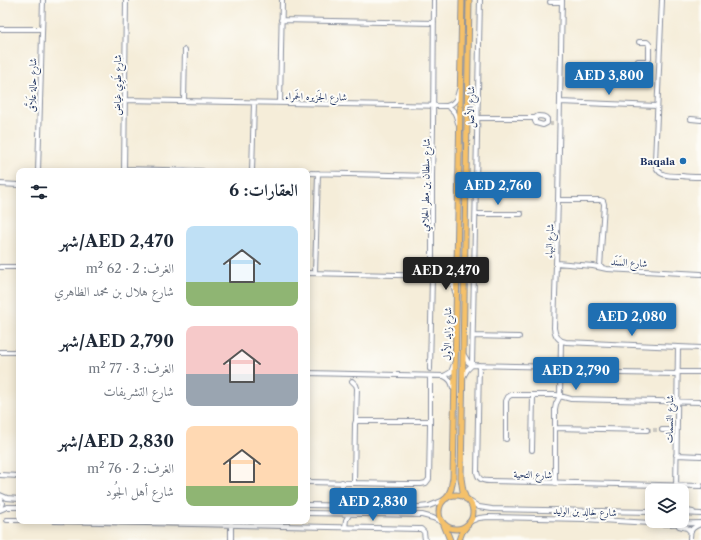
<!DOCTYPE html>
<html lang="ar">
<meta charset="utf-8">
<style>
body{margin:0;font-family:"Libre Caslon Text",Amiri,serif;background:#f2f2f3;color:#1f2937;direction:rtl;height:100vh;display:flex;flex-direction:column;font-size:15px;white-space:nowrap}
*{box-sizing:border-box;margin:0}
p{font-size:13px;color:#747a83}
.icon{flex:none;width:22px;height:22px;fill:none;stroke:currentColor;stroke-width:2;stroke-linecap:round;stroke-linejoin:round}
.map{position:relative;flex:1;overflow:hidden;direction:ltr}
.panel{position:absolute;left:16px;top:168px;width:294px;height:356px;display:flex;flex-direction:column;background:#fff;border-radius:8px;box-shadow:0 2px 10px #0003;direction:rtl}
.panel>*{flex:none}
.tools{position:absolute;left:645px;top:484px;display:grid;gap:8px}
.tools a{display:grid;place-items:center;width:44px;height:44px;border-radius:8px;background:#fff;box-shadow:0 2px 10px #0003;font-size:20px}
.price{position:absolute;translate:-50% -34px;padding:0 9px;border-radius:4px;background:#1f6fb2;color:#fff;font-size:13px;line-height:26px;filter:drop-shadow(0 1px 2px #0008)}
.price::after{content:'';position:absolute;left:50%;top:24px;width:12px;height:9px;margin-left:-6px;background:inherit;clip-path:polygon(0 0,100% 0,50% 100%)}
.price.selected{background:#222;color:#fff}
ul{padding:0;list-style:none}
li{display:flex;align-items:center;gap:12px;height:100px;padding:0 12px}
li span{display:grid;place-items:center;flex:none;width:112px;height:80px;border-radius:8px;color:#555}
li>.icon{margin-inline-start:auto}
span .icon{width:48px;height:48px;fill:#fffc;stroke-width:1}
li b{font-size:17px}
h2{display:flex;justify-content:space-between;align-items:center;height:48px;padding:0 12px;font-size:17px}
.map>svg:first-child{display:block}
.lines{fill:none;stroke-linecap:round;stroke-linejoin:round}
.minor-tunnel{stroke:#c9c7c0;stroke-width:4;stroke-dasharray:4 2;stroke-linecap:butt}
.minor-casing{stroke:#888e9c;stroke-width:6}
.major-casing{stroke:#888e9c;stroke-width:7}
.minor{stroke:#fff;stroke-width:4}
.major{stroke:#f5c16b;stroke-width:5}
.poi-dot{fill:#1f6fb2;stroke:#fdfcf7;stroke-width:1.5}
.labels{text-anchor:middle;stroke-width:4;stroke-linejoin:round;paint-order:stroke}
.street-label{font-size:10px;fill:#1b2f5e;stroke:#fdfcf7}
.poi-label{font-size:10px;font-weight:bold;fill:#1b2f5e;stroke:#fdfcf7;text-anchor:end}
</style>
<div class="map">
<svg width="701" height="540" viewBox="0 0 701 540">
<rect width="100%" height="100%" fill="#fdfcf7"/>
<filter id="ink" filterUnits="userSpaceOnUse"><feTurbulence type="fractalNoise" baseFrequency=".025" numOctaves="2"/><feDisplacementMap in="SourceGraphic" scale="8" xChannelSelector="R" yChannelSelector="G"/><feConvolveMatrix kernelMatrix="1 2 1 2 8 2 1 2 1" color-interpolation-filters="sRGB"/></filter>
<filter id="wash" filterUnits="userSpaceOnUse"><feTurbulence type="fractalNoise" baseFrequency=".012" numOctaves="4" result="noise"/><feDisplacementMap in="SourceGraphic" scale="16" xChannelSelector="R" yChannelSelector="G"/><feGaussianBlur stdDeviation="0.9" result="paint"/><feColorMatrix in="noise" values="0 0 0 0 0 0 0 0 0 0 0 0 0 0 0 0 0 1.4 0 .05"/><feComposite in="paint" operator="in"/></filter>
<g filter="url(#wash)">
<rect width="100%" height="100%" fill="#f5edd9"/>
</g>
<g filter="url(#ink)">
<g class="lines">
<path class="minor-tunnel" d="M550 124H553
M647 430H662"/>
<defs>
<path id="minor" d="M562 0 558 200 554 328C555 336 559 341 566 342L701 348
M662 0 655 161C656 177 669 176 682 176 688 177 695 177 701 177
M550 2H562
M281 20 434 23
M0 29H42
M638 61H647L649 59V44L647 42H639
M125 100 447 106C456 103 457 98 459 90
M184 101 185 50
M560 102 657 106
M280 103 282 0
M447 106C455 110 456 115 458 123
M538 116C542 116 545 116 547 119V123L543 125 536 123 535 121V118Z
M478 118H535
M691 119 701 120
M124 169 202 171
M38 171 43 0
M124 171 126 0
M252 171 254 103
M307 173 432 176
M0 184 19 185
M558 200H600L603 201 604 204 600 267
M476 214H521
M556 263 593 266 607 269 701 274
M0 267H19
M307 273 441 276C453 274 453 269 456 258
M315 273 318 173
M443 277C452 279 453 284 455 292
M473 336 519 337
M0 352H19
M464 355 468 362 472 365 561 367
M472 365 480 0
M479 365 477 472C478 479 482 481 489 481L701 486
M430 369 432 276V176L433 127 434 0
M561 372 677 374
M677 372H701
M307 373 444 376 451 372 454 364
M444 376C450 379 452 382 453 388
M463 377 467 370 472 365
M352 381 356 385 357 388 356 421 355 424 354 482
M356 421H430
M555 428 647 430
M662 430H669
M506 439V401L508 397 511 395H556L571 399 701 402
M532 450 533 395
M676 455 701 456
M0 475 19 476
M307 482 400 484H421L426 483 429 479 430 428V376
M555 483V409L556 404 560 396 561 341
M676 491 678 347
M0 495 7 498 19 499
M0 496 2 503 0 508
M469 501 479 507 492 509 652 512
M307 505 419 507 429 506 444 500
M342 506V482
M0 510 7 507H19
M682 510 693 512
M307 513 422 515 433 518 442 522
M682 513 701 514
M7 520H19
M54 521 419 529H421L424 532 425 540
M469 522 479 518 488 517 584 519 667 524 701 523
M679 526 687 528 691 532
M345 527 346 520 350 513
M231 540V521
M690 540C690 530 691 528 701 524"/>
<path id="major" d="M439 512a17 17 0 1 1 34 0a17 17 0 1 1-34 0Z
M447 498 451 489 453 478 462 0
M466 499 463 491 461 478 469 0
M444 525 450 540
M459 540 462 532 466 527"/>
</defs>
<use href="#minor" class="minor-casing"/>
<use href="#major" class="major-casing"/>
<use href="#minor" class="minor"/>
<use href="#major" class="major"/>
</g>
</g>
<circle class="poi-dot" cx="683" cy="161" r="4"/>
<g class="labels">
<g class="street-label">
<text transform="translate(32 85) rotate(-89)" y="4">شارع حالة عَلاَّق</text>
<text transform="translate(117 85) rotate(-90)" y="4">شارع طَوِي غياض</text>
<text transform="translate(316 96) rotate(1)" y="4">شارع الجَزيره الحَمراء</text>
<text transform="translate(470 107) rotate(-89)" y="4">شارع الأصل</text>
<text transform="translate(425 185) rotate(-89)" y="4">شارع سلطان بن مطر الحلامي</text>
<text transform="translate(549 241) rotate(-88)" y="4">شارع البهاء</text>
<text transform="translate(629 262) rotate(3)" y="4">شارع السَنَد</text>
<text transform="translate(447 334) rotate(-89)" y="4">شارع زايد الأول</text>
<text transform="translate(669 419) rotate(-89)" y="4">شارع النسمات</text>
<text transform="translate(533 474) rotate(1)" y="4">شارع التحية</text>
<text transform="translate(585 511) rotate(2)" y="4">شارع خالِد بن الوليد</text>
</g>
<g class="poi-label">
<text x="675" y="165">Baqala</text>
</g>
</g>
</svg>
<div class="tools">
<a><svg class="icon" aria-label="layers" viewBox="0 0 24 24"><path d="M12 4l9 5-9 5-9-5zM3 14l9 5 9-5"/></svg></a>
</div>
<b class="price" style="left:609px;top:96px">AED 3,800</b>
<b class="price" style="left:498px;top:206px">AED 2,760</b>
<b class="price selected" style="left:446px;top:291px">AED 2,470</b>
<b class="price" style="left:632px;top:337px">AED 2,080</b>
<b class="price" style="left:576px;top:391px">AED 2,790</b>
<b class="price" style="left:373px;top:522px">AED 2,830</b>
<section class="panel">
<h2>العقارات: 6<svg class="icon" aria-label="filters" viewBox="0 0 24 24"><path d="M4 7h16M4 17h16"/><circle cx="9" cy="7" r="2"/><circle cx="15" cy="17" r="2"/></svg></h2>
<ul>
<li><span style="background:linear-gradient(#bfe0f5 70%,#8fb573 0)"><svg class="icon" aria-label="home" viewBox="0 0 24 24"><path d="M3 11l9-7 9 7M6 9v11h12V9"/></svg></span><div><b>AED 2,470/شهر</b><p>الغرف: 2 · 62 m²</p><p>شارع هلال بن محمد الظاهري</p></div></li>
<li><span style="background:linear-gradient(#f6c9c9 60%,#9aa5b1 0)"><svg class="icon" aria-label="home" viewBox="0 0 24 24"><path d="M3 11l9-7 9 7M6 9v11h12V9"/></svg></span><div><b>AED 2,790/شهر</b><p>الغرف: 3 · 77 m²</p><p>شارع التشريفات</p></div></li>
<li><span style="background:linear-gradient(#ffd9b3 75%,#8fb573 0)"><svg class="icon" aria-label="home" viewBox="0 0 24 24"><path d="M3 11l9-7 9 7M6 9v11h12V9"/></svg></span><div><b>AED 2,830/شهر</b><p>الغرف: 2 · 76 m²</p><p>شارع أهل الجُود</p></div></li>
</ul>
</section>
</div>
